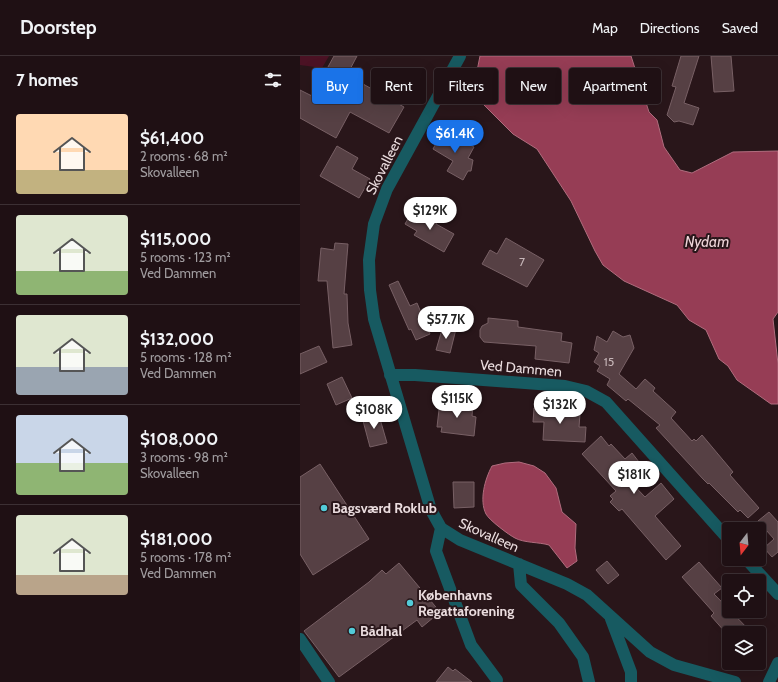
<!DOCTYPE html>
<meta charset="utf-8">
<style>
body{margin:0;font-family:Cabin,sans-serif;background:#27191d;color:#f1f3f6;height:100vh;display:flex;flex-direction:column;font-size:15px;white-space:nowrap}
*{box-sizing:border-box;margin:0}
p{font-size:13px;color:#a19da0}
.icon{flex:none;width:22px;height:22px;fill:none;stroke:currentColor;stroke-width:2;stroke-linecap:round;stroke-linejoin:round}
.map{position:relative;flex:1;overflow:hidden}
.sheet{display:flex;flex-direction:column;background:#1f1014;width:300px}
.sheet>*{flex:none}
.hud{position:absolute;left:12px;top:12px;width:380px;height:36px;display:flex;gap:8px}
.needle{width:26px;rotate:196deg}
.fabs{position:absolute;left:422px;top:466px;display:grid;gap:8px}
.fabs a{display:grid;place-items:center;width:44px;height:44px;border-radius:4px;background:#1f1014;box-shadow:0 4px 16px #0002,0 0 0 1px #3c3034;font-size:20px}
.price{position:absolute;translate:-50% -34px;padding:0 9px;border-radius:14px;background:#fff;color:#222;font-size:13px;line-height:26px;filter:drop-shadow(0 1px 2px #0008)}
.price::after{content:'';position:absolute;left:50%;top:24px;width:12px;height:9px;margin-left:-6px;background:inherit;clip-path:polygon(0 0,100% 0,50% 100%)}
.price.on{background:#1a73e8;color:#fff}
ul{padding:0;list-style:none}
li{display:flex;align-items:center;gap:12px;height:100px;padding:0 16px}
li+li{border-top:1px solid #3c3034}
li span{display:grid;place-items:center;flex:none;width:112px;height:80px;border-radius:4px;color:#555}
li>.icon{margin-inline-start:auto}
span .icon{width:48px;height:48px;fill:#fffc;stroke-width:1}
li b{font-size:17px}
h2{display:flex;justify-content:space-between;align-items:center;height:48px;padding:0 16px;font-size:17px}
.tag{padding:0 14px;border-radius:4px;background:#1f1014;box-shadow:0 4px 16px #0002,0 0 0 1px #3c3034;font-size:14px;line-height:36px}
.tag.on{background:#1a73e8;color:#fff}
header{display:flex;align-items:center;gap:24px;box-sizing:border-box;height:56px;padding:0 20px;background:#1f1014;border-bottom:1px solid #3c3034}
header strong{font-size:19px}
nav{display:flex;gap:22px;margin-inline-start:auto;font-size:14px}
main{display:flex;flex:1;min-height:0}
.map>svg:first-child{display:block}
.green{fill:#4b1224}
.water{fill:#963d55;stroke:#b06d7e}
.building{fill:#564044;stroke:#786065}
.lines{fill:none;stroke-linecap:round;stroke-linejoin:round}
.minor{stroke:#175a61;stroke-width:12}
.poi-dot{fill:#52cbd8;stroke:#29161a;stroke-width:1.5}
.labels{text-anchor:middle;stroke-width:4;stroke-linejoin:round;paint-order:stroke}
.number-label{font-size:12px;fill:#c6b6b8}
.street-label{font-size:14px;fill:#ebdddf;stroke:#29161a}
.poi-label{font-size:14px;font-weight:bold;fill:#ebdddf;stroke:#29161a;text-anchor:start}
.water-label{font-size:15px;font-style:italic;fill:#efd5d9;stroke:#29161a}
</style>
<header>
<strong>Doorstep</strong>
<nav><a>Map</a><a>Directions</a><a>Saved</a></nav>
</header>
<main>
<section class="sheet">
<h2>7 homes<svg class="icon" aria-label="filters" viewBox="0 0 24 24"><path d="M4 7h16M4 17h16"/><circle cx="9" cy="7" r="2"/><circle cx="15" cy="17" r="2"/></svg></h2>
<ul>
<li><span style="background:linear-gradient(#ffd9b3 70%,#c2b280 0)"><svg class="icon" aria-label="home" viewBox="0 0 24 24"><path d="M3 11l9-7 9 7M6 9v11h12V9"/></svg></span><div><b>$61,400</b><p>2 rooms · 68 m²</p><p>Skovalleen</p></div></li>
<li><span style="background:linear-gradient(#dfe7d0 70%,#8fb573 0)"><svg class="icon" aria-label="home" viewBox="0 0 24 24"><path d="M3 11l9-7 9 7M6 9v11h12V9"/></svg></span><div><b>$115,000</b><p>5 rooms · 123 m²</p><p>Ved Dammen</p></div></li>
<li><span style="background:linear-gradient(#dfe7d0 65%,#9aa5b1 0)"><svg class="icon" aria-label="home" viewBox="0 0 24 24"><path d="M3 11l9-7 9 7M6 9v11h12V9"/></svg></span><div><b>$132,000</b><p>5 rooms · 128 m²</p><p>Ved Dammen</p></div></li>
<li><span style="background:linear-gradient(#c9d6e8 60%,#8fb573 0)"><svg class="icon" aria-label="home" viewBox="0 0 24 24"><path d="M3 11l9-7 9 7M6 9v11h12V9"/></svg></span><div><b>$108,000</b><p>3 rooms · 98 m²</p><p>Skovalleen</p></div></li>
<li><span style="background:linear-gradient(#dfe7d0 75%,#b9a48a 0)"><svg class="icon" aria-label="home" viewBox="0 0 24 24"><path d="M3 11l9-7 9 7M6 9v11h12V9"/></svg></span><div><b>$181,000</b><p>5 rooms · 178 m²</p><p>Ved Dammen</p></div></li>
</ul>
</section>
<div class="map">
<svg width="478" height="626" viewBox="0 0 478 626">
<rect width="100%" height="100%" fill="#29161a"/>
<path class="green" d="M0 0H29L22 12 0 9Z"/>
<path class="water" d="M180 0H331L349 56 357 64 364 91 380 114 392 117 433 96 478 95V256L473 263 478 308V348H471L437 324 428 310 419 303 406 274 389 264 377 249 324 225 303 209 295 195 271 145 237 93 213 78 184 49 174 30Z
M219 406 234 410 245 417 256 432 262 456 276 468 275 492 277 505 267 512 249 489C239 486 224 487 215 482 209 479 189 464 186 458 179 444 185 423 192 410L205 407Z"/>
<path class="building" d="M34 0H57L47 19 104 51 89 77 50 56 36 82 0 62V34L12 40Z
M381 0H399L384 47 399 52 393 69 379 65 374 66 367 59 376 31 372 30Z
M411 0H431L434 35 414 36Z
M143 74 174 91 168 102 173 104 171 115H168L163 124 147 115 153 105 133 93Z
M37 90 58 102 52 113 70 123 59 142 20 120Z
M113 154 127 162 129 159 138 164 136 168 154 178 144 196 114 179 117 175 105 168Z
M206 182 244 204 227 231 182 208 190 194 197 198Z
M35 187 48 188 44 238H47L48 267 52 289 33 292 27 225H18L21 192 34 194Z
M98 225 110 250 117 247 130 278 116 284 111 273 109 274 89 229Z
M188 262 218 265V271L262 277 261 285 272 287 269 307 235 303 236 290 184 286 180 281V274L182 270 188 267Z
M143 270 156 273 150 297 136 294Z
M313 275 323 281 330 279 334 292 319 318 336 333 345 323 355 332 353 335 376 356 371 362 392 385 394 383 396 385 402 379 433 416 430 419 459 452 448 462 440 454 438 456 409 427 408 428 403 423 356 372 360 369 328 343 326 345 307 329 310 323 297 315 300 310 294 306 299 297 294 294 297 280 307 286Z
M19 290 27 306 0 318V298Z
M42 321 52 342 36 349 27 328Z
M140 345 173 349 172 360 176 361 174 380 141 376 142 371H137Z
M234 352 259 353V357L280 358 279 371H286L285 386 243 384 244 366H233Z
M78 356 87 387 70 391 62 361Z
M301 380 309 390 311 388 325 403 332 397 339 406 324 419 345 441 361 427 374 443 355 460 381 490 366 504 322 453 319 455 310 446 313 443 310 440 316 435 282 398Z
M20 408 69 483 13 519 0 498V421Z
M153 426H174V451L154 452Z
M469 456 478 466V496L472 501 464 492 474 483 458 465Z
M307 505 319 519 308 528 296 514Z
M399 506 422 532 414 538 452 577H426L411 560 414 557 382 521Z
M99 507 140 556 122 571 117 564 39 621 4 575 69 526 82 514 86 518Z
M148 611 153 615 155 613 172 626H136Z"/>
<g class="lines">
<path class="minor" d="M160 0 87 133 74 168 69 204 70 234 74 263 131 454 141 472 160 484 267 528 287 539 350 596 374 609 435 626
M90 319H115L265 330 286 335 306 346 429 484
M141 472 136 495 171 589 197 624
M446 503 478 538
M219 508 221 529 259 567 283 601 289 626
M311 563 331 616V626
M0 583 29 626
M469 626 478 607"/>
</g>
<g class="poi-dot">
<circle cx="24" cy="452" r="4"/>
<circle cx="110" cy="547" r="4"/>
<circle cx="52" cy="575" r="4"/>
</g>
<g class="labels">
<g class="number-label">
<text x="222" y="210">7</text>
<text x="309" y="310">15</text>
</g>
<g class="street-label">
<text transform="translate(84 109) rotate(-63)" y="5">Skovalleen</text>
<text transform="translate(221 312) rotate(5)" y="5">Ved Dammen</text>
<text transform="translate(189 479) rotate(24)" y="5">Skovalleen</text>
</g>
<g class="poi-label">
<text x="32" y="457">Bagsværd Roklub</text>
<text x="118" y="544">Københavns<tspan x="118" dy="16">Regattaforening</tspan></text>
<text x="60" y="580">Bådhal</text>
</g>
<g class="water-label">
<text x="407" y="191">Nydam</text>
</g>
</g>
</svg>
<div class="fabs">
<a><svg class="needle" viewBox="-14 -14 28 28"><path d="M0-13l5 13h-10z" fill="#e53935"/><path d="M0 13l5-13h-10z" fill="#a19da0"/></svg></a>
<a><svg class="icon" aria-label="locate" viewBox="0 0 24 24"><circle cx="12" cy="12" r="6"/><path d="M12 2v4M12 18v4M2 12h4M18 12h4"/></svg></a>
<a><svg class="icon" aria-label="layers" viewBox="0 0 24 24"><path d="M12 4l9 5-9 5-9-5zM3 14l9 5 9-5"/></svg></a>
</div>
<b class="price on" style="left:155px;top:98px">$61.4K</b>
<b class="price" style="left:130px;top:175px">$129K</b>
<b class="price" style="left:146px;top:284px">$57.7K</b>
<b class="price" style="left:157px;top:363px">$115K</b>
<b class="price" style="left:260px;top:369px">$132K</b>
<b class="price" style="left:74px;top:374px">$108K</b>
<b class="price" style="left:334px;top:439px">$181K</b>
<div class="hud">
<a class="tag on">Buy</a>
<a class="tag">Rent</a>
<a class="tag">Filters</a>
<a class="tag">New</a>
<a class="tag">Apartment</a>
</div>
</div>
</main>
